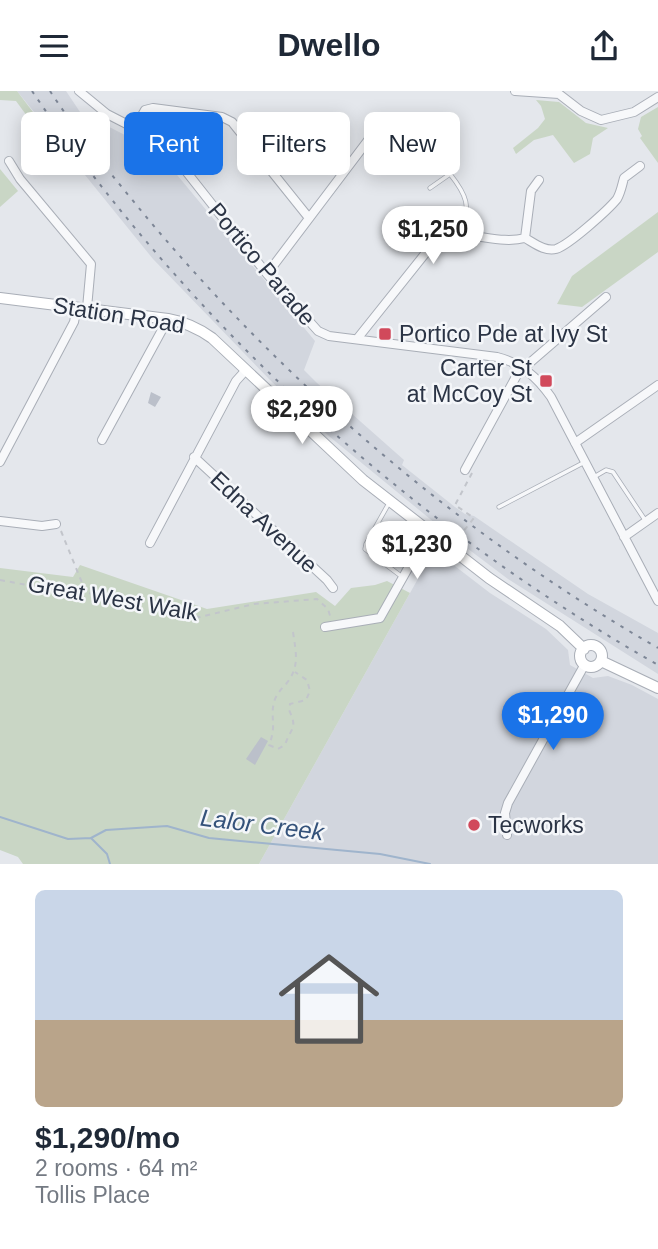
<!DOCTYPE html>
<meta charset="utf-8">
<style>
body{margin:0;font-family:Helvetica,sans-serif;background:#f2f2f3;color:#1f2937;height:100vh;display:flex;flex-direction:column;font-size:26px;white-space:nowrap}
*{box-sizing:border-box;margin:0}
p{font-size:23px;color:#747a83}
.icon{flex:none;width:38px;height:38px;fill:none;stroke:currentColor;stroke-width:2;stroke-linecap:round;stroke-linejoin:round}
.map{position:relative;height:773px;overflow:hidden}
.sheet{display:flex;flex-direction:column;background:#fff;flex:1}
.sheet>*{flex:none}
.top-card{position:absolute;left:21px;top:21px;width:616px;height:63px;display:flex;gap:14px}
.price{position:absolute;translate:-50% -60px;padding:0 16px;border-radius:24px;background:#fff;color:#222;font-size:23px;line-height:46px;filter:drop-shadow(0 2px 4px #0008)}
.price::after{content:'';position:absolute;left:50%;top:42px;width:21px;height:16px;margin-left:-10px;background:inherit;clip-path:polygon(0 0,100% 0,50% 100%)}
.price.current{background:#1a73e8;color:#fff}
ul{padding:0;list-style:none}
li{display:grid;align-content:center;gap:14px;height:371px;padding:0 35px}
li+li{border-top:2px solid #e0e1e3}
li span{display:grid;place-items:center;height:217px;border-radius:10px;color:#555}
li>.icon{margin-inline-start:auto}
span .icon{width:126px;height:126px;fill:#fffc;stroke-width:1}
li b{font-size:30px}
.chip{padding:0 24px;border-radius:10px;background:#fff;box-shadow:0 4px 18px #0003;font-size:24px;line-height:63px}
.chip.current{background:#1a73e8;color:#fff}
header{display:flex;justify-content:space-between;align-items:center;height:91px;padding:0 35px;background:#fff;font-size:32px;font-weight:800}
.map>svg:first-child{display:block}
.built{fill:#d2d6de}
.green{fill:#c9d6c5}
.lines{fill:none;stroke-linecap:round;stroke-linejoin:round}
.stream{stroke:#9fb4cc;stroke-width:2}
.building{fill:#bbc0ca}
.lane-casing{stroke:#a9aeb7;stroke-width:5}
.street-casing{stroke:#a9aeb7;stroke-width:10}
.secondary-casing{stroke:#a9aeb7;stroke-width:12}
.path{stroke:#c2c5cb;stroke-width:2;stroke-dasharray:5 5;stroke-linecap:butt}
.lane{stroke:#f7f8fa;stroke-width:3.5}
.street{stroke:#f7f8fa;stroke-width:8}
.secondary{stroke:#fff;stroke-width:10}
.rail{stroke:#7d8696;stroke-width:2;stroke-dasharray:3.5 7;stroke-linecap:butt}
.path-bridge{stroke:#c2c5cb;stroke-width:2;stroke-dasharray:5 5;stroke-linecap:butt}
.poi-dot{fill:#d1495b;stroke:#f4f6f9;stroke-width:2.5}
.labels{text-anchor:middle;stroke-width:5;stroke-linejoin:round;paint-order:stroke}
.street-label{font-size:23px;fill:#2b3445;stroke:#f4f6f9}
.poi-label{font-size:23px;fill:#2b3445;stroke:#f4f6f9;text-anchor:start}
.water-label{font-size:24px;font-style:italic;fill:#34527a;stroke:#f4f6f9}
</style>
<header><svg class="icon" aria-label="menu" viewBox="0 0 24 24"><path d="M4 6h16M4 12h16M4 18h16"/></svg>Dwello<svg class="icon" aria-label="share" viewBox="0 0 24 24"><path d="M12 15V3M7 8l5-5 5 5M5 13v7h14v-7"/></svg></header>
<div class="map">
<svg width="658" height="773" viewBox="0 0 658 773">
<rect width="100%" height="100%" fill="#e4e7ec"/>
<path class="built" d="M17 0H66L80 21 158 61 315 250 304 279 317 292 404 369 402 374 455 416 465 423 474 425 588 503 658 542V583L508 488 447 442 449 438 440 432H435L330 346 270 289 153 168Z
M434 459 490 502 546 538 568 559 570 574 593 587 608 585 632 594 658 608V773H259Z"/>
<path class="green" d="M0 0H17L36 25H27L16 10 0 9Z
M536 9 559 11 586 32 608 37 593 47 590 63 574 72 553 44 534 49 516 63 513 57 538 37 545 28 541 15Z
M658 16V72L640 47 642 45 638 38 641 26Z
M0 78 18 100 0 116Z
M658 121V161L582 216 557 213 572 185Z
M80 474 207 518 316 501 335 515 351 497 375 494 387 490 410 502 259 773H23L18 766 0 759V477L73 486Z"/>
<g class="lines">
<path class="stream" d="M0 726 68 748 91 747 107 763 110 773
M91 747 106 739 167 735 209 747 380 763 430 773"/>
</g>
<path class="building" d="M151 301 161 306 155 316 148 312Z
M261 646 268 650 255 674 246 668Z"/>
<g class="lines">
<defs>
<path id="lane" d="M430 97 450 83C469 107 468 113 465 143
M594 386 606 379 613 381 645 429
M389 412 366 453 365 458 401 485
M499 416 583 372"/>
<path id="street" d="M79 0 107 23 146 43 170 60 267 183 318 240 329 245 497 266C521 272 537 286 551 306L658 510
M515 0 559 3 581 20 601 29 634 21 658 6
M135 37 145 19 153 17 222 26 232 31 309 127
M9 70 20 88 91 173 87 217
M412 144 429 157
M525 147C534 152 545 161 556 158 569 154 608 119 617 108 621 101 622 94 624 87L640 75
M525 147 531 100 539 89
M267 183 369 48
M357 248 436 149C462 135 496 155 525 147
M102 349 168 228
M575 352 658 294
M194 366 327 489 333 497
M0 371 74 231 77 216
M465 379 518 282 606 206
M0 430 42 435 56 433
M624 446 658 422
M150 452 236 290 245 280
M325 536 380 527 429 440
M507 744 505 722 508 712 585 573"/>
<path id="secondary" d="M0 207 168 228C185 231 198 237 212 247L363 389 489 487 560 535 584 558
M580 565a11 11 0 1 1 22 0a11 11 0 1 1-22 0Z
M601 570 658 597"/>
</defs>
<use href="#lane" class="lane-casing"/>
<use href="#street" class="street-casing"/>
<use href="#secondary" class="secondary-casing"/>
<path class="path" d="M472 382 455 414 474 427
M436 435 440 433 458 447
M61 440 85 499
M0 489 49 498 96 503 124 510 152 511 184 524 200 526 254 513 317 508 328 518 331 528
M293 541C296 562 300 576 286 593 281 598 276 604 274 611 270 627 277 635 269 654L278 658 285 654C291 636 298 638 289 619L290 613 306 609 310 600 307 589 295 581"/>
<use href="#lane" class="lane"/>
<use href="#street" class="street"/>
<use href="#secondary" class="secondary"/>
<path class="rail" d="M32 0C191 235 412 434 658 574
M50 0C78 43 111 83 143 122 287 295 463 445 658 557"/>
<path class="path-bridge" d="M458 447 474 427"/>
</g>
<g class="poi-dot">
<rect x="378" y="236" width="14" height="14" rx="3.5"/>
<rect x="539" y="283" width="14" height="14" rx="3.5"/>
<circle cx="474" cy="734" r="7"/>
</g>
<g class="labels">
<g class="street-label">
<text transform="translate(262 173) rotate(50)" y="8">Portico Parade</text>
<text transform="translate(119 224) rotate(9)" y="8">Station Road</text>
<text transform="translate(264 431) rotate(43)" y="8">Edna Avenue</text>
<text transform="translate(113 507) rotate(10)" y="8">Great West Walk</text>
</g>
<g class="poi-label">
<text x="399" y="251">Portico Pde at Ivy St</text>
<text x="532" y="285" text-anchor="end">Carter St<tspan x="532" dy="26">at McCoy St</tspan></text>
<text x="488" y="742">Tecworks</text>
</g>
<g class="water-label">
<text transform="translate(262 734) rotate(7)" y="8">Lalor Creek</text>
</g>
</g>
</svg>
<b class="price" style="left:433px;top:175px">$1,250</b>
<b class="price" style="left:302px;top:355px">$2,290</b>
<b class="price" style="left:417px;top:490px">$1,230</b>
<b class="price current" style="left:553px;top:661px">$1,290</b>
<div class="top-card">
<a class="chip">Buy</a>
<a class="chip current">Rent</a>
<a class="chip">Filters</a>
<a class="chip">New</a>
</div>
</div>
<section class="sheet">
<ul>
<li><span style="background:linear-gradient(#c9d6e8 60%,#b9a48a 0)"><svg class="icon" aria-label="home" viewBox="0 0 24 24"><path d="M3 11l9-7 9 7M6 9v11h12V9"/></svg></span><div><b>$1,290/mo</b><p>2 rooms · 64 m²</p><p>Tollis Place</p></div></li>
</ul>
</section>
